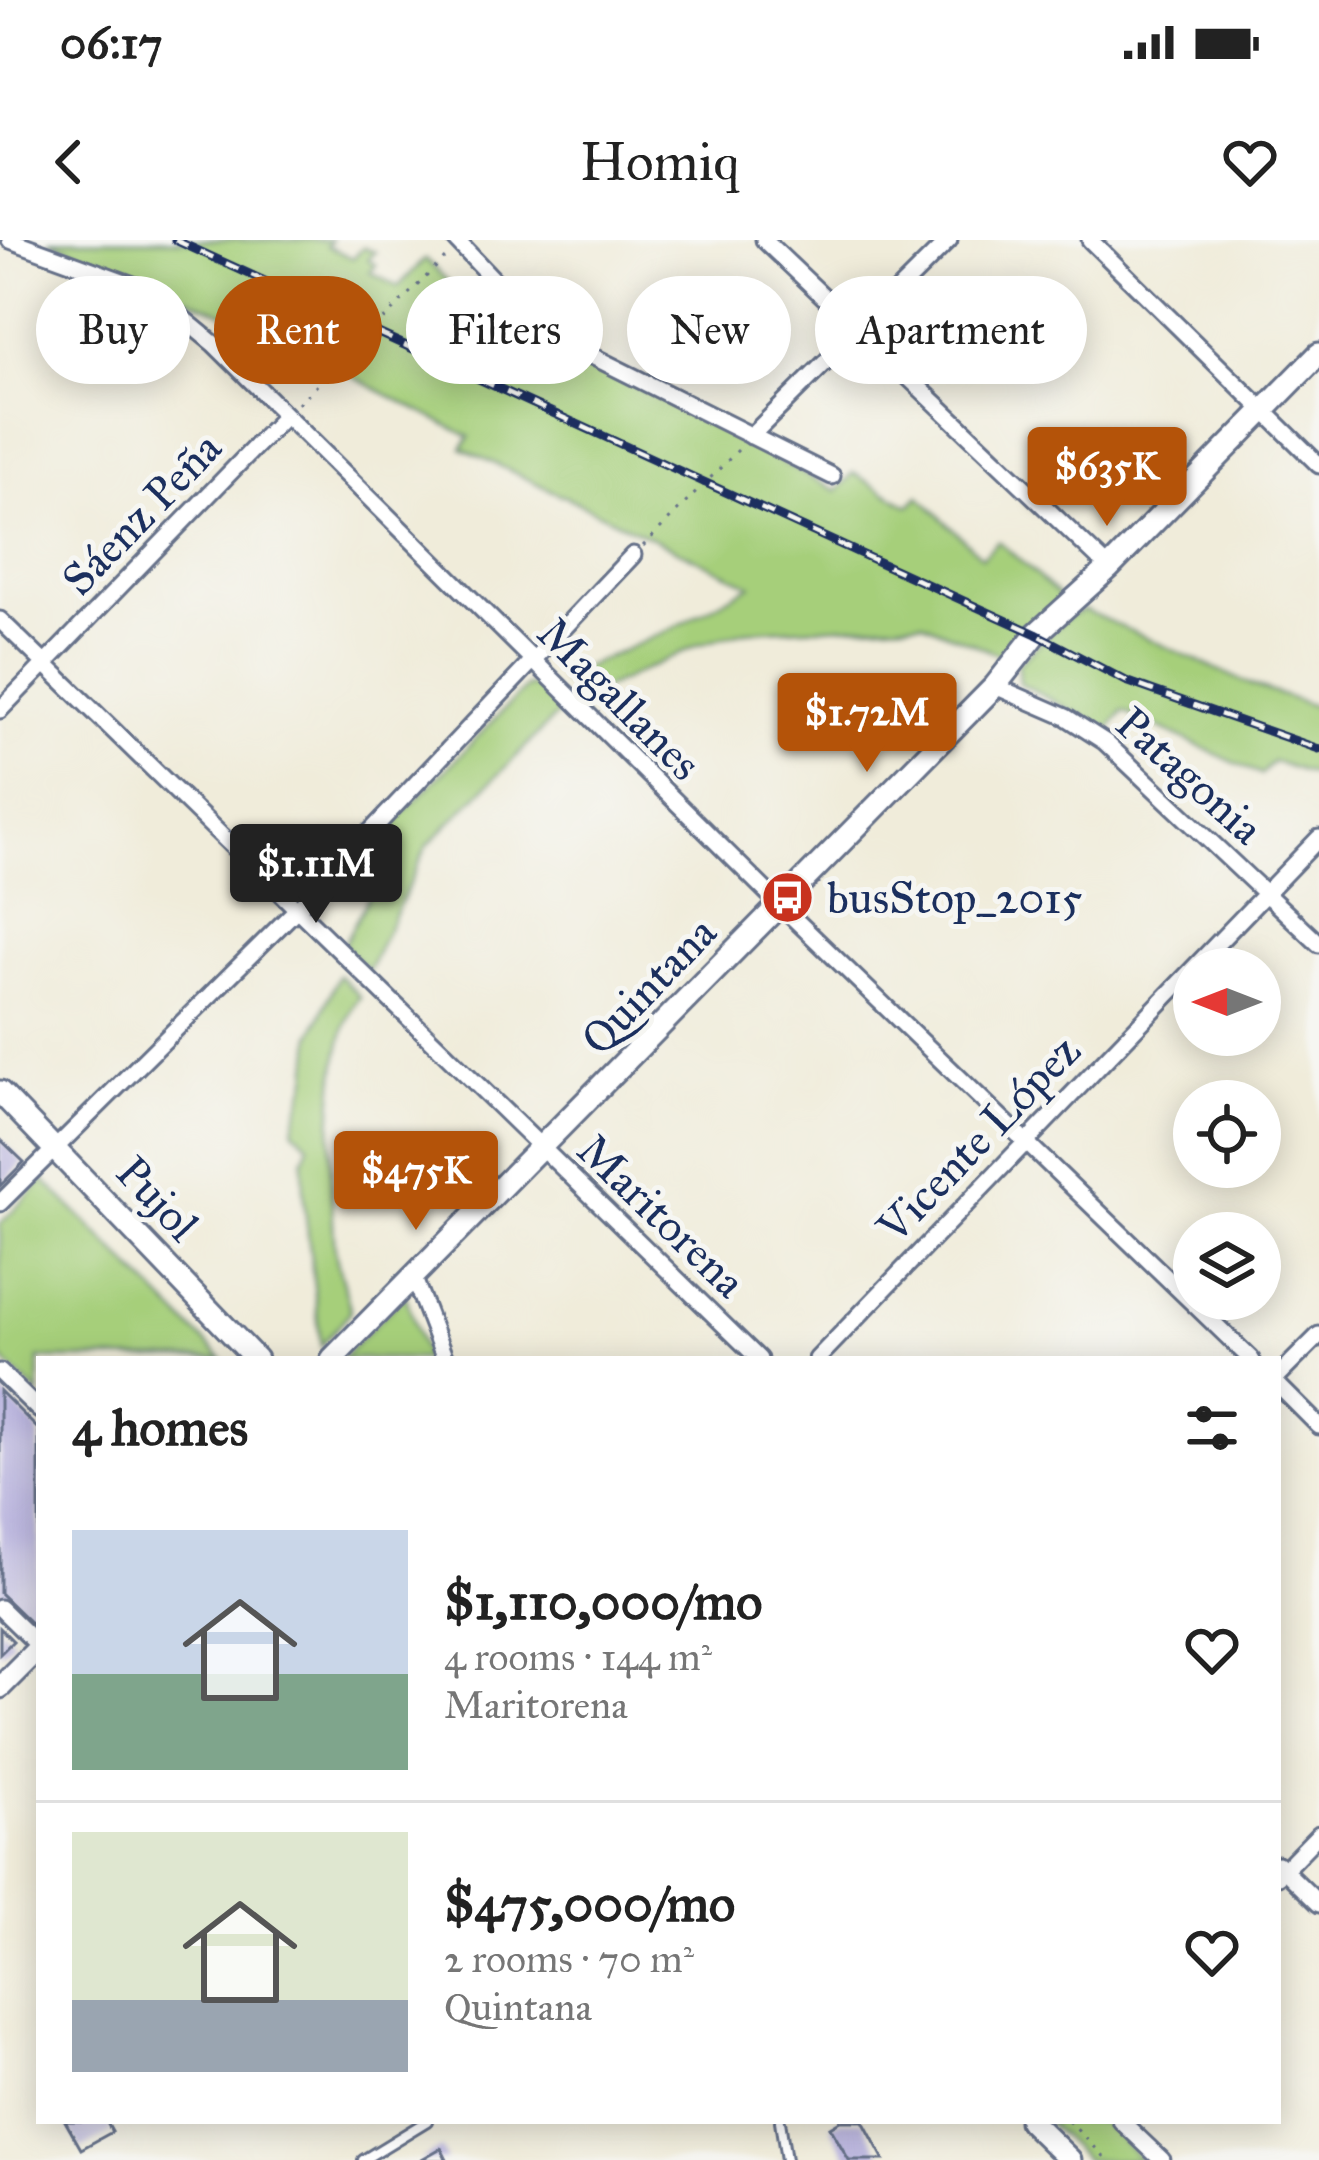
<!DOCTYPE html>
<meta charset="utf-8">
<style>
body{margin:0;font-family:"IM FELL Great Primer",serif;background:#f2f2f2;color:#222;height:100vh;display:flex;flex-direction:column;font-size:45px;white-space:nowrap}
*{box-sizing:border-box;margin:0}
p{font-size:39px;color:#767676}
.icon{flex:none;width:66px;height:66px;fill:none;stroke:currentColor;stroke-width:2;stroke-linecap:round;stroke-linejoin:round}
.map{position:relative;flex:1;overflow:hidden}
.side{position:absolute;left:36px;top:1116px;width:1245px;height:768px;display:flex;flex-direction:column;background:#fff;border-radius:0px;box-shadow:0 6px 30px #0003}
.side>*{flex:none}
.top-card{position:absolute;left:36px;top:36px;width:1248px;height:108px;display:flex;gap:24px}
.needle{width:78px;rotate:270deg}
.buttons{position:absolute;left:1173px;top:708px;display:grid;gap:24px}
.buttons a{display:grid;place-items:center;width:108px;height:108px;border-radius:50%;background:#fff;box-shadow:0 6px 30px #0003;font-size:60px}
.price{position:absolute;translate:-50% -102px;padding:0 27px;border-radius:12px;background:#b45309;color:#fff;font-size:39px;line-height:78px;filter:drop-shadow(0 3px 6px #0008)}
.price::after{content:'';position:absolute;left:50%;top:72px;width:36px;height:27px;margin-left:-18px;background:inherit;clip-path:polygon(0 0,100% 0,50% 100%)}
.price.current{background:#222;color:#fff}
ul{padding:0;list-style:none}
li{display:flex;align-items:center;gap:36px;height:300px;padding:0 36px}
li+li{border-top:3px solid #e0e0e0}
li span{display:grid;place-items:center;flex:none;width:336px;height:240px;border-radius:0px;color:#555}
li>.icon{margin-inline-start:auto}
span .icon{width:144px;height:144px;fill:#fffc;stroke-width:1}
li b{font-size:51px}
h2{display:flex;justify-content:space-between;align-items:center;height:144px;padding:0 36px;font-size:51px}
.tag{padding:0 42px;border-radius:54px;background:#fff;box-shadow:0 6px 30px #0003;font-size:42px;line-height:108px}
.tag.current{background:#b45309;color:#fff}
.status{display:flex;justify-content:space-between;align-items:center;height:84px;padding:0 60px;background:#fff;direction:ltr}
.status svg{height:33px;fill:currentColor}
header{display:flex;justify-content:space-between;align-items:center;height:156px;padding:0 36px;background:#fff;font-size:54px;font-weight:600}
.map>svg:first-child{display:block}
.green{fill:#a6cf7a;stroke:#607f6c;stroke-width:3}
.building{fill:#b6b0dd}
.lines{fill:none;stroke-linecap:round;stroke-linejoin:round}
.lane-casing{stroke:#667189;stroke-width:14}
.street-casing{stroke:#667189;stroke-width:21}
.secondary-casing{stroke:#667189;stroke-width:27}
.path{stroke:#667189;stroke-width:3;stroke-dasharray:3 9;stroke-linecap:butt}
.lane{stroke:#fff;stroke-width:8}
.street{stroke:#fff;stroke-width:15}
.secondary{stroke:#fff;stroke-width:21}
.rail-casing{stroke:#1b2f5e;stroke-width:9}
.rail{stroke:#f6f6f2;stroke-width:4.5;stroke-dasharray:14;stroke-linecap:butt}
.labels{text-anchor:middle;stroke-width:10;stroke-linejoin:round;paint-order:stroke}
.street-label{font-size:45px;fill:#1b2f5e;stroke:#f6f6f2}
.poi-label{font-size:45px;fill:#1b2f5e;stroke:#f6f6f2;text-anchor:start}
</style>
<div class="status"><b>06:17</b><svg viewBox="0 0 49 12"><path d="M0 12V9h3v3zM5 12V6h3v6zM10 12V3h3v9zM15 12V0h3v12zM26 1h20v11H26zM47 4h2v5h-2z"/></svg></div>
<header><svg class="icon" aria-label="back" viewBox="0 0 24 24"><path d="M15 5l-7 7 7 7"/></svg>Homiq<svg class="icon" aria-label="heart" viewBox="0 0 24 24"><path d="M12 20l-8-8c-3-5 5-10 8-4 3-6 11-1 8 4z"/></svg></header>
<div class="map">
<svg width="1319" height="1920" viewBox="0 0 1319 1920">
<rect width="100%" height="100%" fill="#f6f6f2"/>
<filter id="ink" filterUnits="userSpaceOnUse"><feTurbulence type="fractalNoise" baseFrequency=".00833" numOctaves="2"/><feDisplacementMap in="SourceGraphic" scale="24" xChannelSelector="R" yChannelSelector="G"/><feConvolveMatrix kernelMatrix="1 2 1 2 8 2 1 2 1" color-interpolation-filters="sRGB"/></filter>
<filter id="wash" filterUnits="userSpaceOnUse"><feTurbulence type="fractalNoise" baseFrequency=".004" numOctaves="4" result="noise"/><feDisplacementMap in="SourceGraphic" scale="48" xChannelSelector="R" yChannelSelector="G"/><feGaussianBlur stdDeviation="2.7" result="paint"/><feColorMatrix in="noise" values="0 0 0 0 0 0 0 0 0 0 0 0 0 0 0 0 0 1.4 0 .05"/><feComposite in="paint" operator="in"/></filter>
<g filter="url(#wash)">
<rect width="100%" height="100%" fill="#f0ecda"/>
<path class="green" d="M49 0H331L327 6 353 18 363 7 375 12 368 20 376 25 370 32 398 47 425 19 462 55 483 36 557 105 837 251 853 233 909 266 919 256 982 317 998 301 1063 359 1004 417 922 382 745 391 698 405 582 459 560 438 672 389 751 345 462 208 470 197 247 83Z
M1084 370 1254 446 1319 468V537L1273 521 1261 535 1123 471 1109 490 1020 443 1017 424 1070 375Z
M527 446 542 447 563 469 427 606 368 731 343 705 393 611 379 598Z
M339 735 360 757C324 802 330 940 334 998 335 1022 345 1048 351 1071L321 1106 304 960 303 921 309 904 293 889 308 838 312 795Z
M44 940 222 1119H39V1155L0 1117V984Z
M405 1054 426 1119H341Z
M1046 1881H1102L1142 1920H1086Z"/>
<g id="blocks">
<path class="building" d="M0 899 24 922 0 946Z
M0 1151 39 1190V1379L33 1385 0 1353Z
M0 1388 13 1401 0 1414Z
M65 1881H106L112 1892 81 1909Z
M840 1881H863L884 1920H849L830 1887Z
M441 1908 447 1920H420Z"/>
</g>
</g>
<g filter="url(#ink)">
<use href="#blocks" fill-opacity="0" stroke="#667189" stroke-width="3"/>
<g class="lines">
<defs>
<path id="lane" d="M780 1881 786 1920
M363 1920 427 1881"/>
<path id="street" d="M10 0 150 51 214 104 780 665 1251 1119
M456 0 524 72 566 103 832 236
M764 0 1109 328
M1090 0 1319 225
M751 196 949 0
M0 380 759 1119
M995 446 1066 477 1105 502 1319 704
M0 470 284 177
M0 963 297 669 633 315
M413 1036 445 1119
M817 1119 1319 598
M0 1132 39 1170
M1278 1136 1319 1095
M1278 1145 1319 1186
M0 1368 39 1406
M1278 1624 1319 1664
M1278 1636 1319 1594
M1121 1881 1162 1920"/>
<path id="secondary" d="M0 852 256 1119
M332 1119 995 446 1036 394 1109 328 1319 114
M0 1447 39 1408
M1030 1881 1070 1920"/>
</defs>
<use href="#lane" class="lane-casing"/>
<use href="#street" class="street-casing"/>
<use href="#secondary" class="secondary-casing"/>
<path class="path" d="M298 164 449 14
M643 306 742 206
M1068 1881 1108 1920"/>
<use href="#lane" class="lane"/>
<use href="#street" class="street"/>
<use href="#secondary" class="secondary"/>
<defs>
<path id="rail" d="M175 0 1036 394 1126 441 1319 509"/>
</defs>
<use href="#rail" class="rail-casing"/>
<use href="#rail" class="rail"/>
</g>
</g>
<defs>
<symbol id="bus-disc" viewBox="-11 -11 22 22"><circle r="9.5" fill="#c8321e" stroke="#f6f6f2"/><path d="M-5-6H5V4H4V6H2V4H-2V6H-4V4H-5ZM-3.5-4V0h7V-4ZM-3.5 1.2v1.5H-2V1.2ZM2 1.2v1.5H3.5V1.2Z" fill="#fff"/></symbol>
</defs>
<g fill-rule="evenodd">
<use href="#bus-disc" x="758" y="628" width="59" height="59"/>
</g>
<g class="labels">
<g class="street-label">
<text transform="translate(141 273) rotate(-46)" y="16">Sáenz Peña</text>
<text transform="translate(620 458) rotate(45)" y="16">Magallanes</text>
<text transform="translate(1190 535) rotate(42)" y="16">Patagonia</text>
<text transform="translate(648 745) rotate(-46)" y="16">Quintana</text>
<text transform="translate(978 898) rotate(-46)" y="16">Vicente López</text>
<text transform="translate(158 958) rotate(47)" y="16">Pujol</text>
<text transform="translate(662 975) rotate(44)" y="16">Maritorena</text>
</g>
<g class="poi-label">
<text x="827" y="673">busStop_2015</text>
</g>
</g>
</svg>
<div class="buttons">
<a><svg class="needle" viewBox="-14 -14 28 28"><path d="M0-13l5 13h-10z" fill="#e53935"/><path d="M0 13l5-13h-10z" fill="#767676"/></svg></a>
<a><svg class="icon" aria-label="locate" viewBox="0 0 24 24"><circle cx="12" cy="12" r="6"/><path d="M12 2v4M12 18v4M2 12h4M18 12h4"/></svg></a>
<a><svg class="icon" aria-label="layers" viewBox="0 0 24 24"><path d="M12 4l9 5-9 5-9-5zM3 14l9 5 9-5"/></svg></a>
</div>
<b class="price" style="left:1107px;top:289px">$635K</b>
<b class="price" style="left:867px;top:535px">$1.72M</b>
<b class="price current" style="left:316px;top:686px">$1.11M</b>
<b class="price" style="left:416px;top:993px">$475K</b>
<div class="top-card">
<a class="tag">Buy</a>
<a class="tag current">Rent</a>
<a class="tag">Filters</a>
<a class="tag">New</a>
<a class="tag">Apartment</a>
</div>
<section class="side">
<h2>4 homes<svg class="icon" aria-label="filters" viewBox="0 0 24 24"><path d="M4 7h16M4 17h16"/><circle cx="9" cy="7" r="2"/><circle cx="15" cy="17" r="2"/></svg></h2>
<ul>
<li><span style="background:linear-gradient(#c9d6e8 60%,#7fa58c 0)"><svg class="icon" aria-label="home" viewBox="0 0 24 24"><path d="M3 11l9-7 9 7M6 9v11h12V9"/></svg></span><div><b>$1,110,000/mo</b><p>4 rooms · 144 m²</p><p>Maritorena</p></div><svg class="icon" aria-label="heart" viewBox="0 0 24 24"><path d="M12 20l-8-8c-3-5 5-10 8-4 3-6 11-1 8 4z"/></svg></li>
<li><span style="background:linear-gradient(#dfe7d0 70%,#9aa5b1 0)"><svg class="icon" aria-label="home" viewBox="0 0 24 24"><path d="M3 11l9-7 9 7M6 9v11h12V9"/></svg></span><div><b>$475,000/mo</b><p>2 rooms · 70 m²</p><p>Quintana</p></div><svg class="icon" aria-label="heart" viewBox="0 0 24 24"><path d="M12 20l-8-8c-3-5 5-10 8-4 3-6 11-1 8 4z"/></svg></li>
</ul>
</section>
</div>
